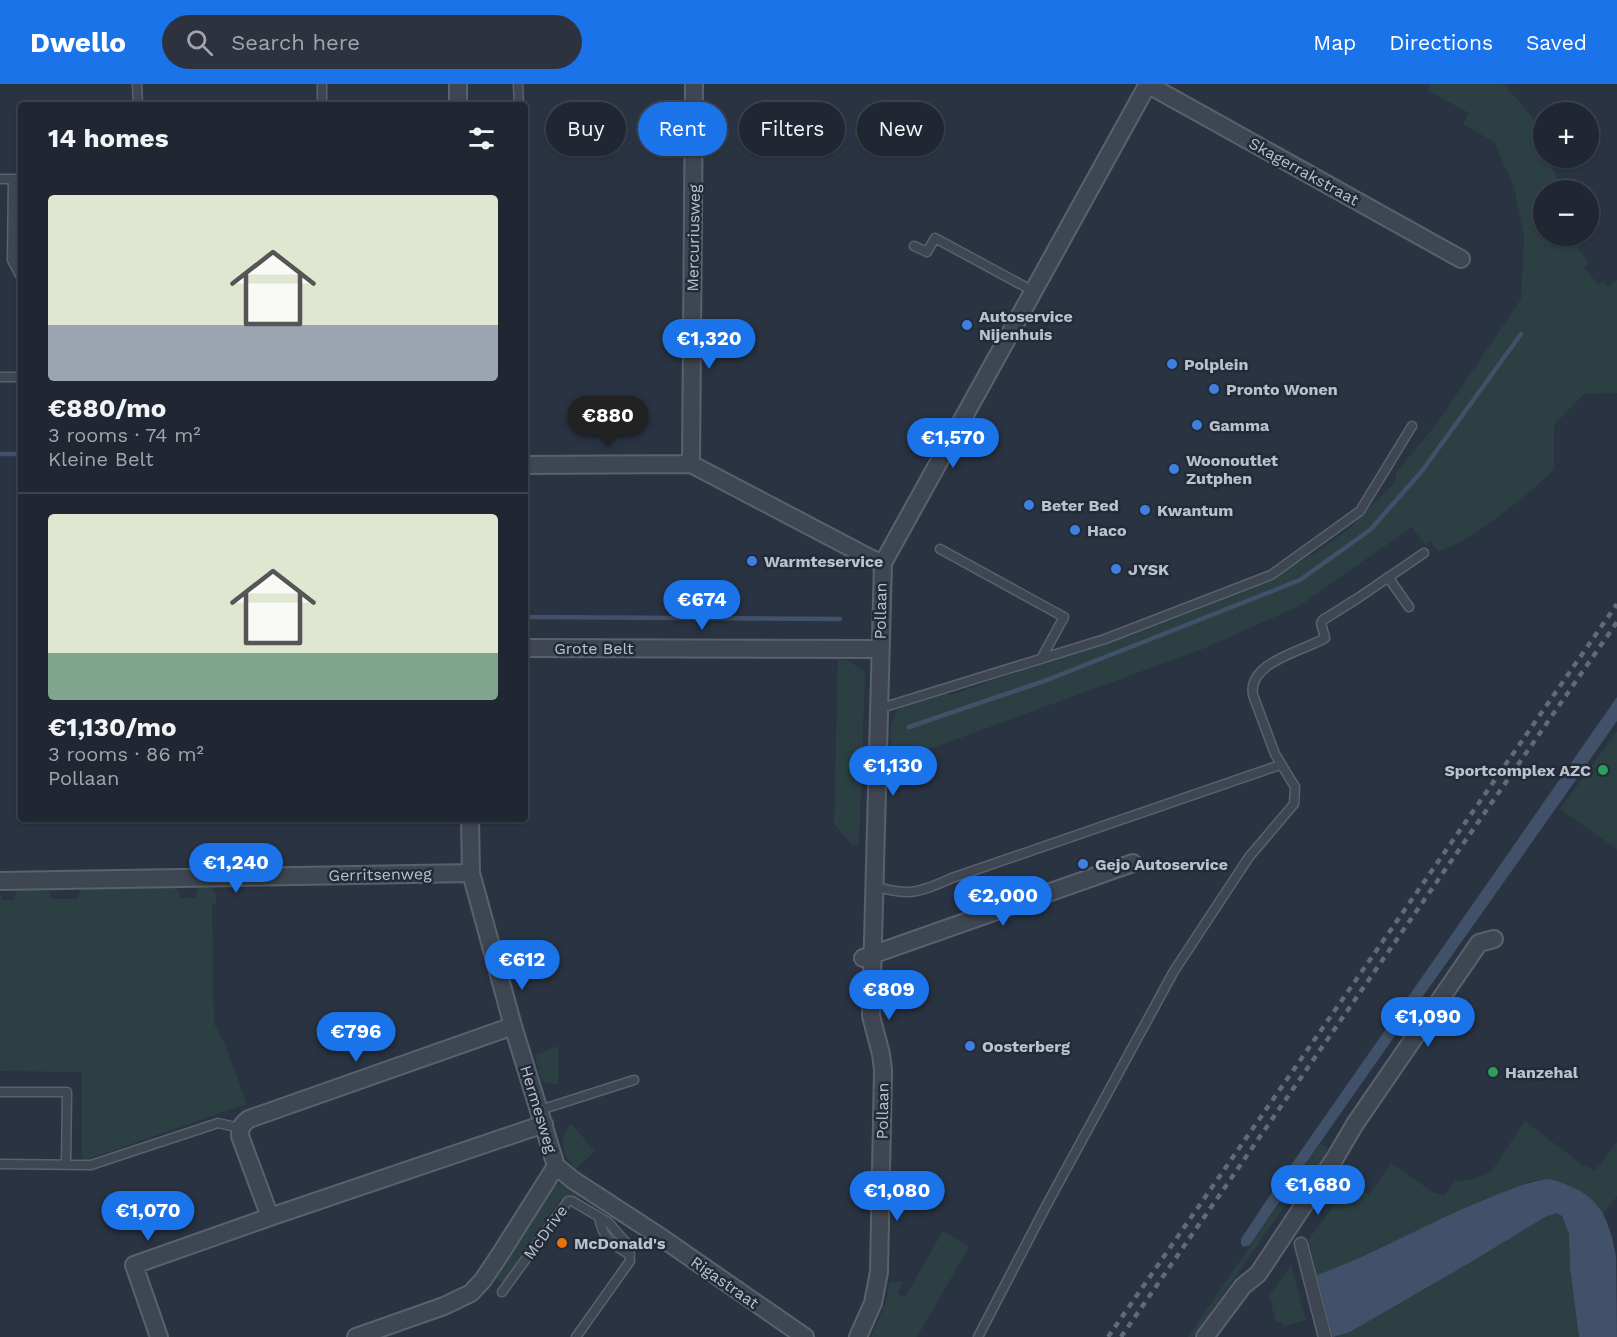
<!DOCTYPE html>
<meta charset="utf-8">
<style>
body{margin:0;font-family:"Work Sans",sans-serif;background:#2d323e;color:#f1f3f6;height:100vh;display:flex;flex-direction:column;font-size:22px;white-space:nowrap}
*{box-sizing:border-box;margin:0}
p{font-size:20px;color:#a2a5ac}
.icon{flex:none;width:33px;height:33px;fill:none;stroke:currentColor;stroke-width:2;stroke-linecap:round;stroke-linejoin:round}
.map{position:relative;flex:1;overflow:hidden}
.details{position:absolute;left:18px;top:18px;width:510px;height:720px;display:flex;flex-direction:column;background:#202632;border-radius:6px;box-shadow:0 2px 4px #0004,0 0 0 2px #3d434d}
.details>*{flex:none}
.guide{position:absolute;left:546px;top:18px;width:570px;height:54px;display:flex;gap:12px}
.fabs{position:absolute;left:1533px;top:18px;display:grid;gap:12px}
.fabs a{display:grid;place-items:center;width:66px;height:66px;border-radius:50%;background:#202632;box-shadow:0 2px 4px #0004,0 0 0 2px #3d434d;font-size:30px}
.price{position:absolute;translate:-50% -51px;padding:0 14px;border-radius:21px;background:#1a73e8;color:#fff;font-size:20px;line-height:39px;filter:drop-shadow(0 2px 3px #0008)}
.price::after{content:'';position:absolute;left:50%;top:36px;width:18px;height:14px;margin-left:-9px;background:inherit;clip-path:polygon(0 0,100% 0,50% 100%)}
.price.selected{background:#222;color:#fff}
ul{padding:0;list-style:none}
li{display:grid;align-content:center;gap:12px;height:318px;padding:0 30px}
li+li{border-top:2px solid #3d434d}
li span{display:grid;place-items:center;height:186px;border-radius:6px;color:#555}
li>.icon{margin-inline-start:auto}
span .icon{width:108px;height:108px;fill:#fffc;stroke-width:1}
li b{font-size:26px}
h2{display:flex;justify-content:space-between;align-items:center;height:72px;padding:0 30px;font-size:26px}
.chip{padding:0 21px;border-radius:27px;background:#202632;box-shadow:0 2px 4px #0004,0 0 0 2px #3d434d;font-size:21px;line-height:54px}
.chip.selected{background:#1a73e8;color:#fff}
header{display:flex;align-items:center;gap:36px;box-sizing:border-box;height:84px;padding:0 30px;background:#1a73e8;color:#fff}
header strong{font-size:28px}
nav{display:flex;gap:33px;margin-inline-start:auto;font-size:21px}
.search{width:420px;height:54px;background:#2d323e;display:flex;align-items:center;gap:15px;box-sizing:border-box;padding:0 21px;border-radius:33px;color:#a2a5ac;font-size:22px}
.map>svg:first-child{display:block}
.green{fill:#2c4043}
.water{fill:#415169}
.lines{fill:none;stroke-linecap:round;stroke-linejoin:round}
.stream{stroke:#415169;stroke-width:4.5}
.service-casing{stroke:#59616c;stroke-width:11}
.pedestrian-casing{stroke:#59616c;stroke-width:15}
.minor-casing{stroke:#59616c;stroke-width:20}
.service{stroke:#3e4652;stroke-width:8}
.pedestrian{stroke:#3e4652;stroke-width:12}
.minor{stroke:#3e4652;stroke-width:16}
.rail{stroke:#606a78;stroke-width:4.5;stroke-dasharray:6 6;stroke-linecap:butt}
.shop-dot{fill:#3f7fe0;stroke:#222b37;stroke-width:2}
.leisure-dot{fill:#2e9e5b;stroke:#222b37;stroke-width:2}
.food-dot{fill:#e8710a;stroke:#222b37;stroke-width:2}
.labels{text-anchor:middle;stroke-width:5;stroke-linejoin:round;paint-order:stroke}
.street-label{font-size:16px;fill:#bbc1cc;stroke:#222b37}
.poi-label{font-size:16px;font-weight:bold;fill:#bbc1cc;stroke:#222b37;text-anchor:start}
</style>
<header>
<strong>Dwello</strong>
<div class="search"><svg class="icon" aria-label="search" viewBox="0 0 24 24"><circle cx="10" cy="10" r="6"/><path d="M15 15l6 6"/></svg>Search here</div>
<nav><a>Map</a><a>Directions</a><a>Saved</a></nav>
</header>
<div class="map">
<svg width="1617" height="1253" viewBox="0 0 1617 1253">
<rect width="100%" height="100%" fill="#2a3342"/>
<path class="green" d="M1430 0H1503C1525 23 1543 41 1544 74H1549L1561 106H1544V152H1574L1579 166 1589 179 1584 184 1599 201 1603 198 1608 203 1617 196V309L1584 310 1554 341V385C1534 407 1466 461 1438 467L1430 457 1425 461 1412 443 1299 522 1205 564 927 666 891 667C891 652 888 633 901 623L945 608 951 611 1215 518 1278 489 1319 467 1351 443 1396 397 1395 390 1438 338 1521 215 1524 152 1514 103 1494 58 1463 40 1469 29 1427 6Z
M838 576H847L865 588 859 760 852 761 834 740Z
M1617 647V765L1560 725Z
M204 801 212 804 216 810V819L212 820 214 940 224 958 247 1020 88 1075H82V988L0 987V808L3 816H14C15 812 15 809 19 806 26 802 43 803 49 808L52 815H77L80 807 87 803 171 802 177 805 180 814H195L198 804Z
M558 962V1000L545 999 541 995 535 971Z
M1525 1037 1585 1083 1586 1081 1595 1087 1617 1058V1112L1603 1130 1593 1117 1539 1096 1528 1098 1467 1123 1394 1158 1340 1183 1317 1191 1309 1155 1350 1099 1369 1111 1391 1079 1434 1109 1444 1111 1455 1097C1465 1098 1481 1092 1491 1088Z
M571 1040 595 1067 576 1085C563 1072 557 1055 571 1040Z
M1320 1060 1328 1063 1323 1076 1325 1083 1323 1086 1314 1080 1193 1253H1188Z
M562 1098 572 1100 581 1108 580 1114 566 1112 558 1118 504 1198 498 1197 495 1192 551 1104Z
M1557 1129 1562 1132 1569 1150 1570 1184 1579 1253H1337L1348 1249 1545 1133Z
M943 1147 969 1163 917 1253H871L886 1218 890 1198H904L897 1209 905 1213Z
M1291 1181 1306 1236 1283 1242 1282 1237 1276 1238 1269 1212Z"/>
<path class="water" d="M1617 613V637L1603 657C1486 825 1365 991 1250 1161L1243 1163 1241 1160V1155L1266 1117Z
M1550 1095C1595 1108 1608 1126 1616 1172L1617 1253H1579L1570 1184 1569 1150 1562 1132 1557 1129 1545 1133 1471 1178 1348 1249 1333 1253 1317 1191C1376 1170 1430 1137 1489 1114 1509 1106 1528 1097 1550 1095Z"/>
<g class="lines">
<path class="stream" d="M0 370H21
M525 533 840 535
M909 643 1047 596 1300 496 1370 446 1422 387 1521 250"/>
<defs>
<path id="service" d="M137 0 138 21
M322 0V21
M518 0 519 21
M0 95H21
M13 95 12 176 21 193
M914 162 927 168 935 154 1033 207
M0 293H21
M940 465 1064 533 1041 575
M1388 493 1409 523
M878 625 1105 555 1271 491 1360 427 1412 342
M874 802C910 813 920 808 952 794L1280 681
M0 1008H67L66 1081
M540 1026 634 996
M0 1080 91 1081 218 1039 240 1044
M599 1133C603 1155 611 1160 630 1171
M502 1208 568 1117H572L608 1138 629 1162 630 1177 576 1253
M978 1253 1045 1124 1174 887 1249 773 1294 720 1295 703 1275 670 1253 611C1247 578 1304 567 1325 554L1321 539 1323 536 1358 514 1424 469"/>
<path id="pedestrian" d="M1301 1160 1325 1253"/>
<path id="minor" d="M458 0V21
M694 0 691 380 872 475 883 479
M1147 0 1461 175
M525 381 691 380
M525 564 879 565
M0 797 471 789
M863 874 1133 779
M513 942 249 1035C242 1040 240 1043 240 1052L270 1133 544 1040
M556 1082 573 1096 662 1154 805 1253
M159 1253 134 1181 270 1133
M356 1253 444 1222 471 1209 483 1196 501 1169 556 1082 513 942 471 789 470 735
M858 1253 873 1219 879 1188 883 986 881 970 871 932 883 479 1148 0
M1205 1253 1243 1202 1258 1190 1335 1074 1355 1040 1479 859 1494 855"/>
</defs>
<use href="#service" class="service-casing"/>
<use href="#pedestrian" class="pedestrian-casing"/>
<use href="#minor" class="minor-casing"/>
<use href="#service" class="service"/>
<use href="#pedestrian" class="pedestrian"/>
<use href="#minor" class="minor"/>
<path class="rail" d="M1108 1253 1617 520
M1121 1253 1617 538"/>
</g>
<g class="shop-dot">
<circle cx="967" cy="241" r="6"/>
<circle cx="1172" cy="280" r="6"/>
<circle cx="1214" cy="305" r="6"/>
<circle cx="1197" cy="341" r="6"/>
<circle cx="1174" cy="385" r="6"/>
<circle cx="1029" cy="421" r="6"/>
<circle cx="1145" cy="426" r="6"/>
<circle cx="1075" cy="446" r="6"/>
<circle cx="752" cy="477" r="6"/>
<circle cx="1116" cy="485" r="6"/>
<circle cx="1083" cy="780" r="6"/>
<circle cx="970" cy="962" r="6"/>
</g>
<g class="leisure-dot">
<circle cx="1603" cy="686" r="6"/>
<circle cx="1493" cy="988" r="6"/>
</g>
<circle class="food-dot" cx="562" cy="1159" r="6"/>
<g class="labels">
<g class="street-label">
<text transform="translate(1304 87) rotate(29)" y="6">Skagerrakstraat</text>
<text transform="translate(693 154) rotate(-89)" y="6">Mercuriusweg</text>
<text transform="translate(880 527) rotate(-89)" y="6">Pollaan</text>
<text x="594" y="570">Grote Belt</text>
<text transform="translate(380 790) rotate(-1)" y="6">Gerritsenweg</text>
<text transform="translate(539 1025) rotate(73)" y="6">Hermesweg</text>
<text transform="translate(882 1027) rotate(-89)" y="6">Pollaan</text>
<text transform="translate(545 1148) rotate(-54)" y="6">McDrive</text>
<text transform="translate(725 1198) rotate(35)" y="6">Rigastraat</text>
</g>
<g class="poi-label">
<text x="979" y="238">Autoservice<tspan x="979" dy="18">Nijenhuis</tspan></text>
<text x="1184" y="286">Polplein</text>
<text x="1226" y="311">Pronto Wonen</text>
<text x="1209" y="347">Gamma</text>
<text x="1186" y="382">Woonoutlet<tspan x="1186" dy="18">Zutphen</tspan></text>
<text x="1041" y="427">Beter Bed</text>
<text x="1157" y="432">Kwantum</text>
<text x="1087" y="452">Haco</text>
<text x="764" y="483">Warmteservice</text>
<text x="1128" y="491">JYSK</text>
<text x="1591" y="692" text-anchor="end">Sportcomplex AZC</text>
<text x="1095" y="786">Gejo Autoservice</text>
<text x="982" y="968">Oosterberg</text>
<text x="1505" y="994">Hanzehal</text>
<text x="574" y="1165">McDonald's</text>
</g>
</g>
</svg>
<div class="fabs">
<a>+</a>
<a>−</a>
</div>
<b class="price" style="left:709px;top:286px">€1,320</b>
<b class="price selected" style="left:608px;top:363px">€880</b>
<b class="price" style="left:953px;top:385px">€1,570</b>
<b class="price" style="left:702px;top:547px">€674</b>
<b class="price" style="left:893px;top:713px">€1,130</b>
<b class="price" style="left:236px;top:810px">€1,240</b>
<b class="price" style="left:1003px;top:843px">€2,000</b>
<b class="price" style="left:522px;top:907px">€612</b>
<b class="price" style="left:889px;top:937px">€809</b>
<b class="price" style="left:1428px;top:964px">€1,090</b>
<b class="price" style="left:356px;top:979px">€796</b>
<b class="price" style="left:1318px;top:1132px">€1,680</b>
<b class="price" style="left:897px;top:1138px">€1,080</b>
<b class="price" style="left:148px;top:1158px">€1,070</b>
<div class="guide">
<a class="chip">Buy</a>
<a class="chip selected">Rent</a>
<a class="chip">Filters</a>
<a class="chip">New</a>
</div>
<section class="details">
<h2>14 homes<svg class="icon" aria-label="filters" viewBox="0 0 24 24"><path d="M4 7h16M4 17h16"/><circle cx="9" cy="7" r="2"/><circle cx="15" cy="17" r="2"/></svg></h2>
<ul>
<li><span style="background:linear-gradient(#dfe7d0 70%,#9aa5b1 0)"><svg class="icon" aria-label="home" viewBox="0 0 24 24"><path d="M3 11l9-7 9 7M6 9v11h12V9"/></svg></span><div><b>€880/mo</b><p>3 rooms · 74 m²</p><p>Kleine Belt</p></div></li>
<li><span style="background:linear-gradient(#dfe7d0 75%,#7fa58c 0)"><svg class="icon" aria-label="home" viewBox="0 0 24 24"><path d="M3 11l9-7 9 7M6 9v11h12V9"/></svg></span><div><b>€1,130/mo</b><p>3 rooms · 86 m²</p><p>Pollaan</p></div></li>
</ul>
</section>
</div>
